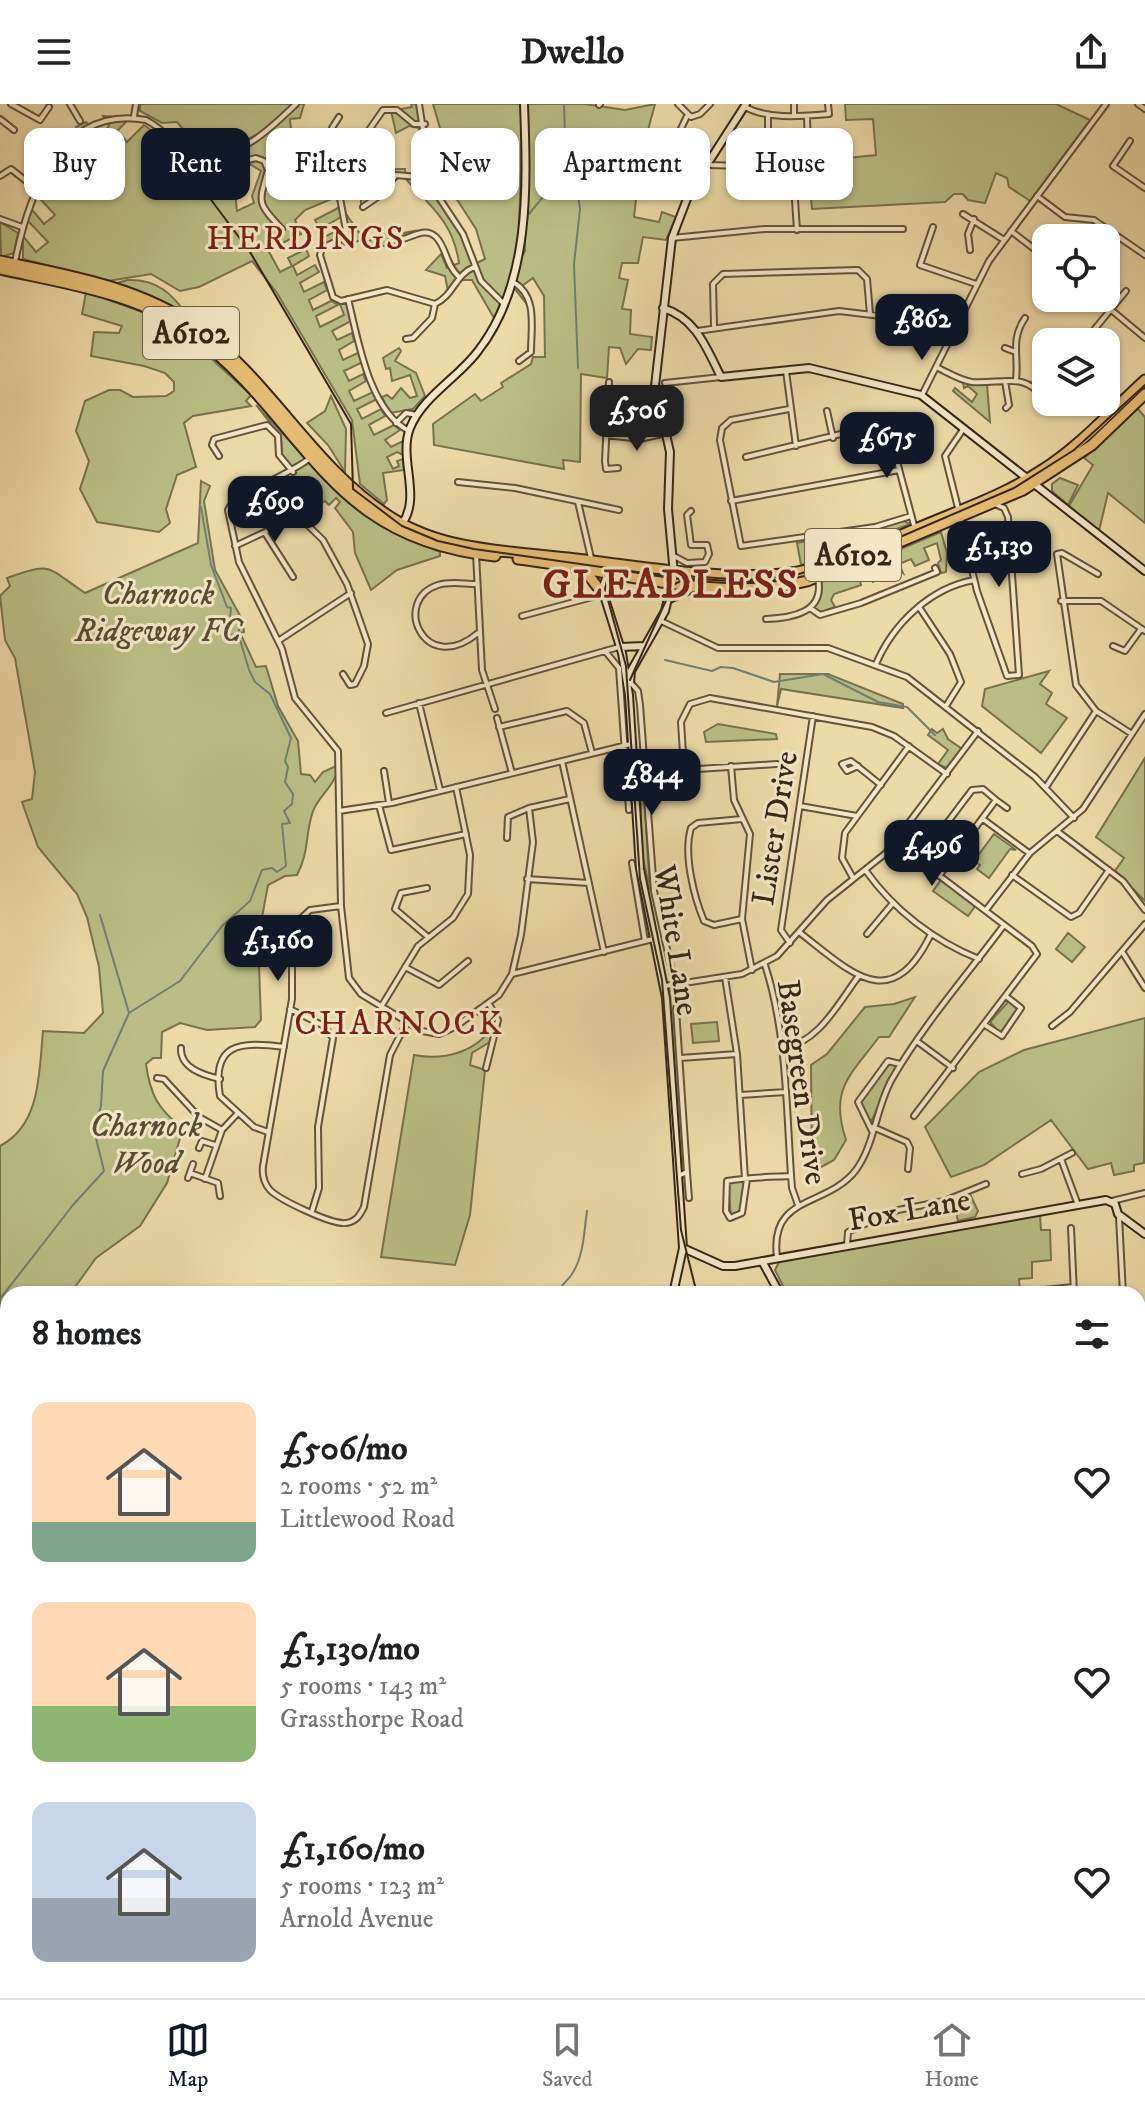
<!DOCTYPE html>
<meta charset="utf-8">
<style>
body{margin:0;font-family:"IM FELL DW Pica",serif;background:#f2f2f2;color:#202124;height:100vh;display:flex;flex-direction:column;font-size:30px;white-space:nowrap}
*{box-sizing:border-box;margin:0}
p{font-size:26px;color:#757577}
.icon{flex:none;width:44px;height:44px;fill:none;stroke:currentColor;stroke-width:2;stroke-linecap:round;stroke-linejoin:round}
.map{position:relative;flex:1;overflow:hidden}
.drawer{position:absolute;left:0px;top:1182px;width:1146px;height:712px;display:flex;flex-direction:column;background:#fff;border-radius:24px 24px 0 0;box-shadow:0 2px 6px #0004}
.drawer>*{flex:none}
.hud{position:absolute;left:24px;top:24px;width:1098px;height:72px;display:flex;gap:16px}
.tools{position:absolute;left:1032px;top:120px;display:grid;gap:16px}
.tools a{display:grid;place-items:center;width:88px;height:88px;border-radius:16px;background:#fff;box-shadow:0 2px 6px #0004;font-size:40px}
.price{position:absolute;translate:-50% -68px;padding:0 18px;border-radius:16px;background:#111827;color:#fff;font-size:26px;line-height:52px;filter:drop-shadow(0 2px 4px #0008)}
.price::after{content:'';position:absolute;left:50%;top:48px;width:24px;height:18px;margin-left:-12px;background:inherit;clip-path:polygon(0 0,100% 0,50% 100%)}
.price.current{background:#222;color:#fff}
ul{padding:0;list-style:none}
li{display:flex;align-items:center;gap:24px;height:200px;padding:0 32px}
li span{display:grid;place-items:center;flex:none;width:224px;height:160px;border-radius:16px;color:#555}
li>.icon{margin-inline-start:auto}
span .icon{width:96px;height:96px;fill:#fffc;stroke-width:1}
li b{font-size:34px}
h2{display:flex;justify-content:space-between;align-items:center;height:96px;padding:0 32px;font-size:34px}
.tag{padding:0 28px;border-radius:16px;background:#fff;box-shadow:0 2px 6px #0004;font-size:28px;line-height:72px}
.tag.current{background:#111827;color:#fff}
header{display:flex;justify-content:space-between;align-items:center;height:104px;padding:0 32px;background:#fff;font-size:36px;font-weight:700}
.tab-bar{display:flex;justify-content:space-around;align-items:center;height:112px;border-top:2px solid #e0e0e0;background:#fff;font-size:22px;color:#757577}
.tab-bar a{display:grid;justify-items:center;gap:4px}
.tab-bar .current{color:#111827}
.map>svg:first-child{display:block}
.green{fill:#babe86;stroke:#78724e;stroke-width:2;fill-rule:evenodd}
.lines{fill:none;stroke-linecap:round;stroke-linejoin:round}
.stream{stroke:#717f70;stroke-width:2}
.street-casing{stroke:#64533a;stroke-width:8}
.secondary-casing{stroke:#362615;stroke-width:10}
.highway-casing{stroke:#362615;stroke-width:13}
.street{stroke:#f3e7c6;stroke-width:4}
.secondary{stroke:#f3e7c6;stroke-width:6}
.highway{stroke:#e6bd74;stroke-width:9}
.tram{stroke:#362615;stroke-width:2}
.labels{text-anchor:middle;stroke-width:6;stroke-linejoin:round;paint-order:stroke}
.shield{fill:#f3e7c6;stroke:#6f604a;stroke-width:2}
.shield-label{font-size:30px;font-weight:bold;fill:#362615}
.park-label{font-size:32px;font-style:italic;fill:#574c31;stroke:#f3e7c6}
.street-label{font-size:32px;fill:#362615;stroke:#f3e7c6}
.neighbourhood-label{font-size:34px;letter-spacing:2px;fill:#7a1f14;stroke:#f3e7c6}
.district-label{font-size:40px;font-weight:bold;letter-spacing:2px;fill:#7a1f14;stroke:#f3e7c6}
</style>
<header><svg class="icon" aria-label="menu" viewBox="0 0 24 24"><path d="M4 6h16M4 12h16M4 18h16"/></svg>Dwello<svg class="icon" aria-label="share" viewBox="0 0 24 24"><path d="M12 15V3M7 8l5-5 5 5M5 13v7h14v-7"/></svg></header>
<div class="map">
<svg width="1145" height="1894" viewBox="0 0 1145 1894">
<rect width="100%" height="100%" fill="#ecdaa8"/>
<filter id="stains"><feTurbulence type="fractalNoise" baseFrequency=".0025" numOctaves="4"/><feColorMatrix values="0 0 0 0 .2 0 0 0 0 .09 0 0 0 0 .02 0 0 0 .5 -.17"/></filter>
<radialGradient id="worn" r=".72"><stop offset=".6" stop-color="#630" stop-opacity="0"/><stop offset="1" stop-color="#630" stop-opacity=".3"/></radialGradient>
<path class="green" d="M140 0H304L300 14 290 15 293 50 297 53 311 46 315 53 338 37 342 44 334 58 328 49 300 64 306 74 330 62 334 67 305 85 311 95 335 83 346 110 366 138 396 126 398 130 414 127 406 134H388L389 142H364L362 136 343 141 340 135 326 139 324 133 349 121 343 112 320 125 315 116 340 103 336 93 305 106 295 116 301 130 268 146 280 168 292 162 288 154 306 145 309 152 293 162 297 171 315 161 319 168 300 179 304 188 324 178 327 186 309 196 313 206 331 197 338 201 316 212 320 223 344 211 340 200H346L351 217 332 227 337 236 352 229 354 237 339 246 343 256 360 248 363 258 344 267 349 277 363 270 366 277 349 287 354 297 373 288 377 295 357 305 362 315 381 305 385 312 369 321 374 331 394 321 400 326 385 336 391 343 403 337V351L397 348 387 353 393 365 399 362 397 357 403 355 404 366 383 369 387 396 384 400 360 380 352 316 277 189 252 157 199 183 180 187 151 170 108 177 23 155V132L36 148 48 138 26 115 29 102 44 120 55 111 35 89 40 79 54 94 65 84 47 66 52 54 68 70 77 60 60 42 65 33 79 48 91 38 76 23 86 18 100 32 109 22 103 12 130 14 117 27 127 38 144 21C158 30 171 47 186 52 215 63 254 44 274 22 250 30 213 66 189 40L188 31 177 18 162 19 140 7ZM250 60 261 67 252 92 254 99 237 107 235 89Z
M411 0H416L419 10 428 78 462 132 473 161 485 155 476 125 445 77 440 24 433 0H585L625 6 655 0 643 45 708 57 684 92 663 82 638 79 634 113 659 118 662 108 676 113 666 136 643 133 638 159H622L619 174 628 176 622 205 631 206 630 230 652 233 651 246 638 245 626 260 620 244 609 243 607 274 581 270 580 358 563 356 564 365 434 341 433 320 475 290 481 297 503 283 501 279 531 260 533 253H545L544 192 533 174 522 182 529 203 510 179 494 214 472 176H463L448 187 445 172 426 166 441 150 447 164 459 159C453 117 430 102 403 72 384 79 379 95 361 102V94L375 92 373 75H387L388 65H405L406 73 420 72 419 24 409 22 396 29 391 7 412 3ZM522 35 525 147 515 164 518 150Z
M845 0H1056L1090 16 1030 97 1009 83 1007 74 996 69 985 99 968 96 963 90H954L945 98 812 105 808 58 876 51 873 15 846 16Z
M0 118 18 129 14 149 1 153Z
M128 176C158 175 172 190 189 213L113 180Z
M86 188 160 214 168 230 181 227 251 291 246 297 251 302 193 312 184 319 196 363 177 371 166 405 170 419 159 428 97 418 80 385 89 357 76 327 85 297 109 286H120L133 293 166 292 174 287V278L165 269 144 262 91 252 94 228 119 229 122 222 82 210Z
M399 244 401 247 395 257 416 269 425 292 413 305 390 309 382 293 387 291 392 295 401 284 410 294 417 292 410 271 392 277 390 264 386 265 383 254Z
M963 278 987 280 990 318 953 287 955 284 972 298 977 290 968 282 964 284Z
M331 292 346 325 345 368 328 341 307 319 325 307Z
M256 301 342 393 382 422 440 448V452L397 466 371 486 355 449 353 428 335 404 340 398 336 394 329 401 325 397 320 400 291 373 296 369 282 352 281 333Z
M1137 304 1145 313V419L1108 389 1099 427 1069 402 1093 361 1084 354Z
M1060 374 1078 381 1068 401 1052 387V380Z
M201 377 210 382 204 397 215 466 243 517 244 528 227 532 228 538 242 533 256 563 266 562 278 602 298 637 301 670 310 671 315 678 323 668 338 661C337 682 317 692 312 710 305 734 309 748 297 771L285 772 268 781 258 835 261 916 255 923 207 926 180 919 162 928 161 954H153L146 960C150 990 158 1006 183 1024L167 1079 140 1122 96 1154 70 1190H8V1278L0 1290V1042C41 1021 39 968 43 927L84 929 103 909 99 863 87 813 77 790 38 743 22 698 32 695 35 668 15 554 5 536 0 492 10 482 7 474C53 457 46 463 85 489L198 439Z
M904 417 910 420 801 461 797 439Z
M941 428 947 449 946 468 941 469 938 459 941 456 937 439 924 444 929 456 915 462 911 455 899 460 903 469 891 460 882 463 885 472 873 478 868 468 859 473 861 481 834 490 831 496 835 503 819 509 813 507 822 478Z
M1049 567 1040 580 1052 589 1046 600 1067 614 1041 649 982 602 985 585Z
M780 570H828L903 600V604L781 585 777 602Z
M718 620 776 630 777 635 706 638 704 628Z
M932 625 937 629 943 625 948 635 962 645 946 664 938 660 948 646 928 631Z
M1145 654V797L1115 767 1124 754 1096 733Z
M640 672 643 673 650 786 642 750Z
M994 730 1016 746 1010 745 989 774 977 765 980 761 974 757Z
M941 776 976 801 968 812 933 787Z
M1068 829 1085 843 1072 858 1056 845Z
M673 884 679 889 674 900 684 1066 680 1067 668 889Z
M915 893 889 933H879C850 972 829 985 846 1036L834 1056 812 1068 811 961 827 950 865 903 894 900Z
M1009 897 1018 906 1000 929 990 918Z
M1145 914 1144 1059 1134 1061V1067L1114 1071 1111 1059 1088 1065 1051 1016 984 1061 951 1073 925 1023 979 968 1024 946Z
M717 918 719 937 693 939 691 920Z
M494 920 493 936 472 949 470 961 485 966 470 1111 455 1161 381 1153 414 951C444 957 478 948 494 920Z
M891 958 897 962 870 1020 860 998Z
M742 1077 745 1082 741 1106 731 1112 728 1079Z
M970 1090 978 1107 975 1113 958 1117 954 1098Z
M1040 1111 1041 1126H1050L1051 1156 1032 1158V1174L1019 1175 1020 1190H787L775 1166 781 1154Z
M1145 1733V1822L1138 1815V1736Z
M53 1886H119L117 1894H57Z
M765 1886H1046L1049 1894H767Z"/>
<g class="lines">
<path class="stream" d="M564 0 565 36 572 46 580 105 574 160 578 264
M529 110 564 67 560 58 567 42
M665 556 712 567 721 563 733 564 774 578 823 570 878 598 907 603 935 631
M100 811 129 909
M558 1190C561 1180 567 1178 572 1170 584 1152 584 1127 587 1107
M0 1195 73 1101 104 1067 94 1026 101 1002 103 967 129 909 180 877 222 822 250 797 262 766 272 764 277 768 286 762 282 720 290 719 284 707 292 700 293 690 285 678 288 663 285 657 291 634 270 590 255 578 249 566 238 529 241 519 230 514 231 504 227 503 211 461 201 403
M64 1894 65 1886"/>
<defs>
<path id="street" d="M11 0 40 16 49 3
M70 0 80 17
M419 0 432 83 463 130 481 177 504 200
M678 0 691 13 700 10 710 0
M1138 0 1145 5
M599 1 600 0
M745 3C769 16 803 12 829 10L828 0
M794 11V0
M134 12 136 0
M807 12 808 45
M0 15 14 26
M425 20H414L397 6H383L362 36 338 55 340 94 347 132 322 144 320 151 333 193 341 197 387 186 435 200C454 191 455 171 474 163
M665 31 686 36
M678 31 687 12
M752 31H768V11
M337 36 332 24 339 13
M1130 37 1113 62 1145 84
M808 40 842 38
M314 47 333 38 340 52
M212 53 222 63 256 54 264 57 268 66C259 99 256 98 282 125
M787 53 794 81 797 126
M707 61 787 63
M268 62 289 77
M0 72 11 65 35 84
M266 73 287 90
M737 89 795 87
M1037 92 1065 113 1094 116 1145 151
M363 103 379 92 396 71 429 74
M963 110 1004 136
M0 115 22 123
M933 123 920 161 976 180
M1011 127 1046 154
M672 134 765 125H903
M392 136C407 139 423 120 436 133 447 144 445 160 459 173
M970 146 968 130 974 115
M15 158C27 97 58 0 146 16 168 27 182 52 209 52 243 52 273 22 296 0
M513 178C538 192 531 223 531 248L519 257
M1097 194 1145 234
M348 195C358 235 369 307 409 327
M714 222 713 180 723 170 858 166 867 175 870 210
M697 227 839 207 881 212 948 237
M406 235 413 234 432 214 435 200
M1084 238 1126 187
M1005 244 1013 247
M936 263C947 268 959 276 972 278 998 281 1026 266 1043 295
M786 267 796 342
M1016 276C1019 252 1010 236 1025 214
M1005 277 1009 301 1006 304
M609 278 605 357 606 365 618 364
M665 279 721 273
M1039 289 1046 284
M922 291 989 157 1106 0
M789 305 731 316 722 324 720 336 741 442 875 423 911 412
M827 307 833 334
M396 319 406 309 417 311
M887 320 915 425
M606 331 640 335 666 329
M219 352 212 341 214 335 267 321 278 332 279 351 293 368
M746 353 882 320 908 318
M310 354C292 370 232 391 228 406L239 458 282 545 295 594 338 647 341 802 349 874 361 890 422 927 439 930 455 923 499 891 512 870 521 831 533 738 529 704 570 695
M458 378 515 384 619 406
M271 379 288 402 323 436 347 480 368 540 364 562 355 580 350 581 343 570
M731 397 899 366
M578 398 591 454
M958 404 945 352 964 324
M960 415 977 487 1007 572 1019 571 1008 413 1004 404 997 401
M265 429 293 473
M235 442 282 420 294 408
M476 450 482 566 495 605
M674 452 687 459 705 458 709 450 707 441H691L687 411 691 407
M1098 470 1062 449 1057 450 1076 581 1096 607 1132 630
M476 480C464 480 450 477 438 481 391 496 424 574 478 529
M1061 497H1101L1145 527
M919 503 950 550 961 578 946 602
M810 504 820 511 861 499 937 468 935 464
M522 512 600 491
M766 515C791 514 825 509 818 475
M661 517 718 544H828L907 573 1035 673 1074 714
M278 537 351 489
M1113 542 1125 547 1141 525
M605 547 619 564 629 706
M876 560C893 520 930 484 974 476
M631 579 638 587 640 601 654 787 673 872 682 889 676 905 687 1068 678 1072
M419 599 440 686
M386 609 619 543
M497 614 512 669
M499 623 567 607 584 619 592 649
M562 657 604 848
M731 662 734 696 750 730 742 815 752 866
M858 662 847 667 842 660 851 657 881 681
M684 665 681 618 690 600 710 594 872 623 894 632 947 670
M384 667 389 699
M635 669 777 660
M1046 683 1096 607
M379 701 391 746 466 730
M800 702 857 712
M339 707 392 699 631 640
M983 715 1029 749
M1057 727 1123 777 1145 806
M507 734 508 713 529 704
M895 738 1032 842 1037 850 914 1012
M952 755 938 744 935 735 972 686 983 685 996 696
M632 759 645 837
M866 767C894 806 934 837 979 855
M1012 771 1071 813 1079 809 1109 766
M939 772 996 696 1007 704
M853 774 842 754 845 729 909 642
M527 775 589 779
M427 784 401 789 395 805 428 833
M341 802 310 806 292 823V895L263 1062C262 1070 264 1079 270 1086 280 1096 332 1121 346 1119 356 1118 360 1111 364 1103L390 951 407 918
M986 806 1030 749 1083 705 1145 610
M742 815 714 821 704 817C694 793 683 750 691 724L698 719 742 715
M799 828C852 869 891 912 931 830
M867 830 893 799
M790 839 781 826 813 612
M1123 849 1145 884
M765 861C788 932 786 1010 792 1084L798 1101
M405 863 439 881 468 857
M512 870 653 835
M725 873 737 950 745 1075
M665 882 742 870 777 852 827 796 886 749 978 627
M381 903 418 842 453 814 468 790 470 751 456 683
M290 905 324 922 333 934 318 1023 319 1084 312 1107
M985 921 1002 932 1021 904 1007 893
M1052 922 1070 908 1145 820
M918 938 953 964
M181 944C180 964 203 971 220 975
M782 945C819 938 837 901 858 873
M680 954 737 950
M486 964 498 916 489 900
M157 974 164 975 199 1013 222 1026
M740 991 786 988
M873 1023 907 1038 910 1044 908 1065
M872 1027 858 998 888 957 900 960
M268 1028 254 1023 220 992C211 939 240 937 284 943
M199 1044 202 1037 215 1041
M1061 1055 1078 1101
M190 1069 218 1079 220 1092
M687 1069 689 1094
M1022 1070 1041 1065 1072 1049
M188 1074 193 1060
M205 1075 222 1026 238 1009
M747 1075 742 1109 730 1114 726 1107 727 1077C748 1073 770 1073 791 1072
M1112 1097 1145 1089
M1119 1113 1123 1190
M1071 1124 1074 1190
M847 1141 848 1128 893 1107 944 1097 986 1080
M777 1153C769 1090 827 1104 856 1066 875 1040 876 1003 892 975 923 921 967 871 1004 821
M1044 1186 1073 1183
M1138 1231 1145 1232
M1138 1300 1145 1313
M1138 1346 1145 1342
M1138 1397 1139 1422
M1138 1466H1145
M1138 1524 1145 1523
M1138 1590 1145 1592
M1138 1660 1145 1665
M1138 1732 1145 1726
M1138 1818 1145 1826
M1103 1886 1108 1894"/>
<path id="secondary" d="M663 204C696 214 707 245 721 273L809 264 921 291 1145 467
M402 420C422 392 398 355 410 324 423 292 458 274 478 247 531 179 527 82 524 0
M608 469 602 485 622 549 629 591 640 765 666 894 683 1144 673 1190
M620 543 644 542
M630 579 631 567 665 507 674 470 668 405 670 348 655 282 672 134 690 87 746 0
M683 1144 723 1162H735L1106 1096 1115 1100 1118 1110 1145 1130
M762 1157 780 1190
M608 1886 609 1894
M1056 1886 1058 1894"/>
<path id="highway" d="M0 157C67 171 140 183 196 223 271 276 313 365 392 414 444 447 509 447 568 454 636 462 715 476 783 470 831 465 875 442 918 424 960 406 1005 391 1042 366 1080 342 1112 306 1145 276
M0 165C63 179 137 189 190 228 309 316 323 434 495 452
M518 455C611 465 714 500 807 477L1023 386 1092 341 1145 290
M583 464 603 490
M670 493 694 482"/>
</defs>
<use href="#street" class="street-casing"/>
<use href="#secondary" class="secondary-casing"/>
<use href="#highway" class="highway-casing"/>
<use href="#street" class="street"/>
<use href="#secondary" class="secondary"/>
<use href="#highway" class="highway"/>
<path class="tram" d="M197 62 203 85 250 148 351 320 353 385 402 422 438 437 474 445 644 469 745 476 793 472 858 451 1014 384 1074 346 1145 281
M620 467 608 472 605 485 626 562 640 775 662 876 681 1126 697 1190
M630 576 673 481 688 473
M1048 1886 1051 1894"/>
</g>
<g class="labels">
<g class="shield">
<rect x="143" y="203" width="96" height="52" rx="6"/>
<rect x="805" y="425" width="96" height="52" rx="6"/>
</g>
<g class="shield-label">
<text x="191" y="239">A6102</text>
<text x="853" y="461">A6102</text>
</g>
<g class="park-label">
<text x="158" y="500">Charnock<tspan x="158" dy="37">Ridgeway FC</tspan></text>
<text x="146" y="1032">Charnock<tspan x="146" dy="37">Wood</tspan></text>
</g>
<g class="street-label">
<text transform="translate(774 724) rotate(-81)" y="11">Lister Drive</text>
<text transform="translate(677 836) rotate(81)" y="11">White Lane</text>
<text transform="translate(803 978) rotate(82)" y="11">Basegreen Drive</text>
<text transform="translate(909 1105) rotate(-10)" y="11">Fox Lane</text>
</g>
<g class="neighbourhood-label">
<text x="306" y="145">HERDINGS</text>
<text x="399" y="930">CHARNOCK</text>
</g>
<g class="district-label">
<text x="671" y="493">GLEADLESS</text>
</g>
</g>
<rect width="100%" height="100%" filter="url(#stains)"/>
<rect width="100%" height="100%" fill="url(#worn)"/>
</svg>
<div class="tools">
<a><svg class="icon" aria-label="locate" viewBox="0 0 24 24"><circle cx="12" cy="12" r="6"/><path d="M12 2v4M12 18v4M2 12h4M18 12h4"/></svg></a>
<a><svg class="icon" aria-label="layers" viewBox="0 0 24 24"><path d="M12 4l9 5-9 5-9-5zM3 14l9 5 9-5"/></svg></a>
</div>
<b class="price" style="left:922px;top:258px">£862</b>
<b class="price current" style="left:637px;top:349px">£506</b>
<b class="price" style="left:887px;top:376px">£675</b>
<b class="price" style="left:275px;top:440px">£690</b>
<b class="price" style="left:999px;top:485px">£1,130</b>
<b class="price" style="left:652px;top:713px">£844</b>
<b class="price" style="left:932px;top:784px">£496</b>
<b class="price" style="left:278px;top:879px">£1,160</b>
<div class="hud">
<a class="tag">Buy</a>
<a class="tag current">Rent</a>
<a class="tag">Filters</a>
<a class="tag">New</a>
<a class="tag">Apartment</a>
<a class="tag">House</a>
</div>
<section class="drawer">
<h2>8 homes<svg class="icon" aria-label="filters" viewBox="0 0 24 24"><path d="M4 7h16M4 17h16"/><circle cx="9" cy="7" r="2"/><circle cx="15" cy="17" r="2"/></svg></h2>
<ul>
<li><span style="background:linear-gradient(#ffd9b3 75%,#7fa58c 0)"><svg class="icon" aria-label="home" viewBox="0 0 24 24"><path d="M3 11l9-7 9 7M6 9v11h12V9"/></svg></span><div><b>£506/mo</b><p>2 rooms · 52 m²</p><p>Littlewood Road</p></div><svg class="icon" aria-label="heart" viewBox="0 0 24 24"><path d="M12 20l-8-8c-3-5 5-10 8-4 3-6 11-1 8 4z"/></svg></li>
<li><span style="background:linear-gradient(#ffd9b3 65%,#8fb573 0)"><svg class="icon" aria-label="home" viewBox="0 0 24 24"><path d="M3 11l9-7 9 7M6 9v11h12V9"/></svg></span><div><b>£1,130/mo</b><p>5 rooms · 143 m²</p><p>Grassthorpe Road</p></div><svg class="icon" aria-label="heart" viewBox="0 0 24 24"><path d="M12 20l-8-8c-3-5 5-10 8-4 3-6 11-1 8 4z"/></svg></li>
<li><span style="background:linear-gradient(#c9d6e8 60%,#9aa5b1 0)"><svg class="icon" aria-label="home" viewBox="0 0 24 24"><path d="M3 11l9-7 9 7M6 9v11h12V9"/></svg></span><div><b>£1,160/mo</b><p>5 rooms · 123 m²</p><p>Arnold Avenue</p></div><svg class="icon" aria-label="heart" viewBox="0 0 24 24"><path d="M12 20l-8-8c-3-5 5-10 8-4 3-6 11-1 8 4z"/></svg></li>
</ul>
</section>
</div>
<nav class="tab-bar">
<a class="current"><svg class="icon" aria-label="map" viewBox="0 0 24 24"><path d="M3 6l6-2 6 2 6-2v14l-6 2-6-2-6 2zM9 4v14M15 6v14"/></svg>Map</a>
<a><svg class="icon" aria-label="saved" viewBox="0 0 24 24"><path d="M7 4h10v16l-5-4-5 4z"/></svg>Saved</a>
<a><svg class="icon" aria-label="home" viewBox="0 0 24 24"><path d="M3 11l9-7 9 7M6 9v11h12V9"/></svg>Home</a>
</nav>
